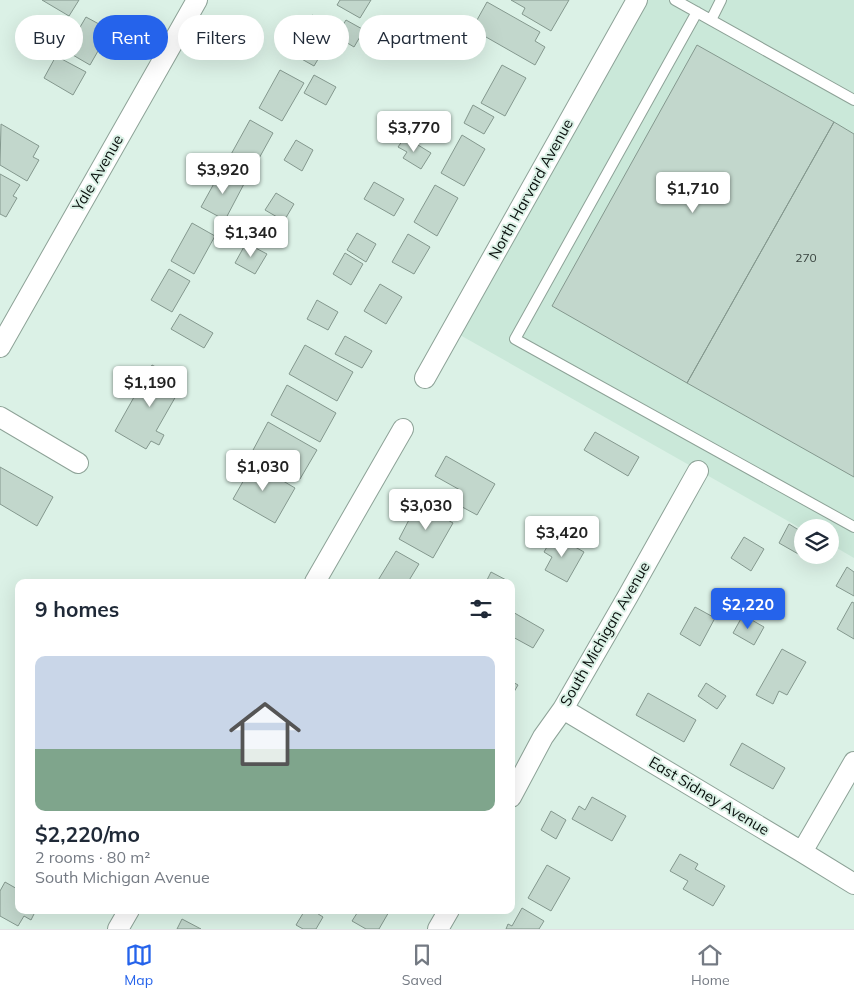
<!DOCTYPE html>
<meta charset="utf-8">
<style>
body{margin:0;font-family:Mulish,sans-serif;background:#f2f2f3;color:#1f2937;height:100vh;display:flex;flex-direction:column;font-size:19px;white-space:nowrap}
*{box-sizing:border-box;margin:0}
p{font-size:16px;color:#747a83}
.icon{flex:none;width:28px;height:28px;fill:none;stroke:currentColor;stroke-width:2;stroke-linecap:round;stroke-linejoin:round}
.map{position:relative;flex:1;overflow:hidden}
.panel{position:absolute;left:15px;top:579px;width:500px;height:335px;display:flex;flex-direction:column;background:#fff;border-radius:10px;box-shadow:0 5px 20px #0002}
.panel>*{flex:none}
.hud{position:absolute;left:15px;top:15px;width:500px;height:45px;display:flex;gap:10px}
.fabs{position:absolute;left:794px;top:519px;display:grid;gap:10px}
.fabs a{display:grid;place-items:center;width:45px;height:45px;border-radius:50%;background:#fff;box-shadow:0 5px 20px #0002;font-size:25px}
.price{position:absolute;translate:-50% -42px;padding:0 11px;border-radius:5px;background:#fff;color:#222;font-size:16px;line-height:32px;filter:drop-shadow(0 1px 2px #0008)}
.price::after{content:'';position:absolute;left:50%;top:30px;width:15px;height:11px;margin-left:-8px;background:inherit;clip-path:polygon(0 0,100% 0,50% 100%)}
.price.selected{background:#2563eb;color:#fff}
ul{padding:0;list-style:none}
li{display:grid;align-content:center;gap:10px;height:265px;padding:0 20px}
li+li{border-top:1px solid #e0e1e3}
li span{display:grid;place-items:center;height:155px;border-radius:10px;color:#555}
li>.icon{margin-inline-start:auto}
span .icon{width:90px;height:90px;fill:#fffc;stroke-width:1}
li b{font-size:21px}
h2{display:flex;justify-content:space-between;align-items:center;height:60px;padding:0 20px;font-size:21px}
.chip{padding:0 18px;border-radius:22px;background:#fff;box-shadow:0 5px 20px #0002;font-size:18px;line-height:45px}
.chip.selected{background:#2563eb;color:#fff}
.dock{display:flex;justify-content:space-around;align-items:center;height:70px;border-top:1px solid #e0e1e3;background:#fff;font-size:14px;color:#747a83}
.dock a{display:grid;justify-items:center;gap:2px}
.dock .selected{color:#2563eb}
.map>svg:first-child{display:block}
.built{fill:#cae8d9}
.building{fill:#c2d7cc;stroke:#84988e}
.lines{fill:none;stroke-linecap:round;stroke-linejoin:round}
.lane-casing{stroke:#8da297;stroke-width:12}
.street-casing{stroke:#8da297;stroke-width:22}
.lane{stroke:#fff;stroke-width:10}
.street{stroke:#fff;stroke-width:20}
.labels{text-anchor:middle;stroke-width:4;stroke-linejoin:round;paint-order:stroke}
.number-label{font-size:12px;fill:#36413c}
.street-label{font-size:15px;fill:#080f0c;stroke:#dbf1e6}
</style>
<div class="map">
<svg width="854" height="929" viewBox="0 0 854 929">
<rect width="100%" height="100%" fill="#dbf1e6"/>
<path class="built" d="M648 0H854V558L830 544V528H802V529L460 335Z"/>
<path class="building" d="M42 0H79L69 16Z
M340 0H371L360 18 337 5Z
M511 0H569L551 31 522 14 525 8Z
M487 2 540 32 535 41 545 47 535 65 472 29Z
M312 15 336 29 314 66 291 53Z
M86 17 110 30 90 65 66 51Z
M346 20 364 30 354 47 336 36Z
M697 45 834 122 687 383 552 306Z
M56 56 86 72 73 95 44 78Z
M502 65 526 78 505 116 481 103Z
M280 70 304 83 282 121 259 108Z
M314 75 336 87 326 105 304 93Z
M473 105 494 117 484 134 464 123Z
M250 120 273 133 252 171 229 158Z
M834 122 854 134V477L687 383Z
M1 124 39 146 33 157 39 160 27 181 0 165Z
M462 135 485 149 464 186 441 173Z
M405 137 431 153 421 169 403 158 407 152 398 147Z
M296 140 313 150 302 171 284 160Z
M222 169 245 182 225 220 201 207Z
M0 174 20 185 13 196 17 198 6 217 0 214Z
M374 182 404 199 394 216 364 199Z
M435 185 458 198 437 236 414 222Z
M276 193 294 204 284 221 265 210Z
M192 223 215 236 194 274 171 261Z
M357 233 376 244 366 262 347 250Z
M408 234 430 247 414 274 392 262Z
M246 243 267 254 255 274 235 263Z
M345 253 363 264 351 285 333 274Z
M169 269 190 281 172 312 151 300Z
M380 284 402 297 386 324 364 311Z
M317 300 338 312 328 330 307 319Z
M180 314 213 333 204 348 171 329Z
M345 336 372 351 362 368 335 354Z
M305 345 353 372 337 401 289 374Z
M152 365 184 382 156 431 164 435 159 445 151 441 146 449 115 431Z
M287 385 336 413 320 442 271 415Z
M268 422 317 450 300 479 252 452Z
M595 432 639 457 628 476 584 450Z
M446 456 495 484 477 515 453 502 460 490 435 476Z
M246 459 295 488 275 523 233 499 245 478 238 473Z
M0 467 53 497 37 526 0 504Z
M421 505 453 523 433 558 399 539 411 516 414 518Z
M789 524 802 532V550L800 555 779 543Z
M554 535 584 552 567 582 545 570 552 557 544 552Z
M744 537 764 549 751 571 731 558Z
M396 551 419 564 408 582H377Z
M847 567 854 572V596L836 586Z
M491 572 510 582H486Z
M852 602 854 603V639L837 629Z
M695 607 715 618 700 646 680 634Z
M511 611 544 630 533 648 511 636Z
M743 615 764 627 754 645 733 633Z
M782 649 806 662 787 695 779 691 773 704 756 695Z
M511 681 518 685 511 697Z
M706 683 726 696 717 709 698 696Z
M648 693 696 720 684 742 636 715Z
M742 743 785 768 773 789 730 765Z
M592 797 626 816 612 841 572 819 579 806 585 810Z
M551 811 566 820 556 839 541 830Z
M680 854 698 864 695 869 725 886 713 906 683 889 688 881 670 871Z
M547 865 570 878 551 911 528 898Z
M5 882 19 890V910H36L31 920 24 916 18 926 0 916V891Z
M522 908 544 921 539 929H506L508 924 512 926Z
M305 910H312L323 917 316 929H303L296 925Z
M359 910H390L379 929H366L352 921Z
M182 919 201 929H177Z"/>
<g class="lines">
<defs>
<path id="lane" d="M675 0 854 100
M697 12 515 339 854 527
M711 20 721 0"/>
<path id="street" d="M0 347 197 0
M425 378 637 0
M0 417 78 463
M315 582 403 429
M563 709 802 852 854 884
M511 797 543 737 563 709 628 596 698 471
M802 852 854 762
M118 929 129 910
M438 929 449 910"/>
</defs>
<use href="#lane" class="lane-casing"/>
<use href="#street" class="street-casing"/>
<use href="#lane" class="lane"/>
<use href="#street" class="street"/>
</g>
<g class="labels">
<g class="number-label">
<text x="806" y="262">270</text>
</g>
<g class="street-label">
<text transform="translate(98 173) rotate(-60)" y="5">Yale Avenue</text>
<text transform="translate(531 189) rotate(-61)" y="5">North Harvard Avenue</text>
<text transform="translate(605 634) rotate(-60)" y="5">South Michigan Avenue</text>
<text transform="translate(709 796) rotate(31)" y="5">East Sidney Avenue</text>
</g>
</g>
</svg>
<div class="fabs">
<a><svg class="icon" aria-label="layers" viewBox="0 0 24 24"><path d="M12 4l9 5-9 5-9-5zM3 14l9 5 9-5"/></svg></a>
</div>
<b class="price" style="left:414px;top:153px">$3,770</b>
<b class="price" style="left:223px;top:195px">$3,920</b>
<b class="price" style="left:693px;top:214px">$1,710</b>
<b class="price" style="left:251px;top:258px">$1,340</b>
<b class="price" style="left:150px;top:408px">$1,190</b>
<b class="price" style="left:263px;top:492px">$1,030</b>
<b class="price" style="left:426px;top:531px">$3,030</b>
<b class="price" style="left:562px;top:558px">$3,420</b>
<b class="price selected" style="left:748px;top:630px">$2,220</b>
<div class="hud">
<a class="chip">Buy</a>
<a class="chip selected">Rent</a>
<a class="chip">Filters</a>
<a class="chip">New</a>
<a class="chip">Apartment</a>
</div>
<section class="panel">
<h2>9 homes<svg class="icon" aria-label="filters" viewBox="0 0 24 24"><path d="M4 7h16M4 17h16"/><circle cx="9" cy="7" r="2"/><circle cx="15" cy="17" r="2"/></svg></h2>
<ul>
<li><span style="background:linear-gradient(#c9d6e8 60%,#7fa58c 0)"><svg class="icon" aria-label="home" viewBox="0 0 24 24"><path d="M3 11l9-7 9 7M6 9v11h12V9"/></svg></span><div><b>$2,220/mo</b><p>2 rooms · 80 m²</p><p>South Michigan Avenue</p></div></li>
</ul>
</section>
</div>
<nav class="dock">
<a class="selected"><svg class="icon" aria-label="map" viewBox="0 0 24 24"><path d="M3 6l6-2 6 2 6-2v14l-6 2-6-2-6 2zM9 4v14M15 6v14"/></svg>Map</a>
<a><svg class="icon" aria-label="saved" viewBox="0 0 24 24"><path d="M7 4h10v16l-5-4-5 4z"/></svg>Saved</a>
<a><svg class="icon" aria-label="home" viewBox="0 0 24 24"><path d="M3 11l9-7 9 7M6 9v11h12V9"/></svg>Home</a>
</nav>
